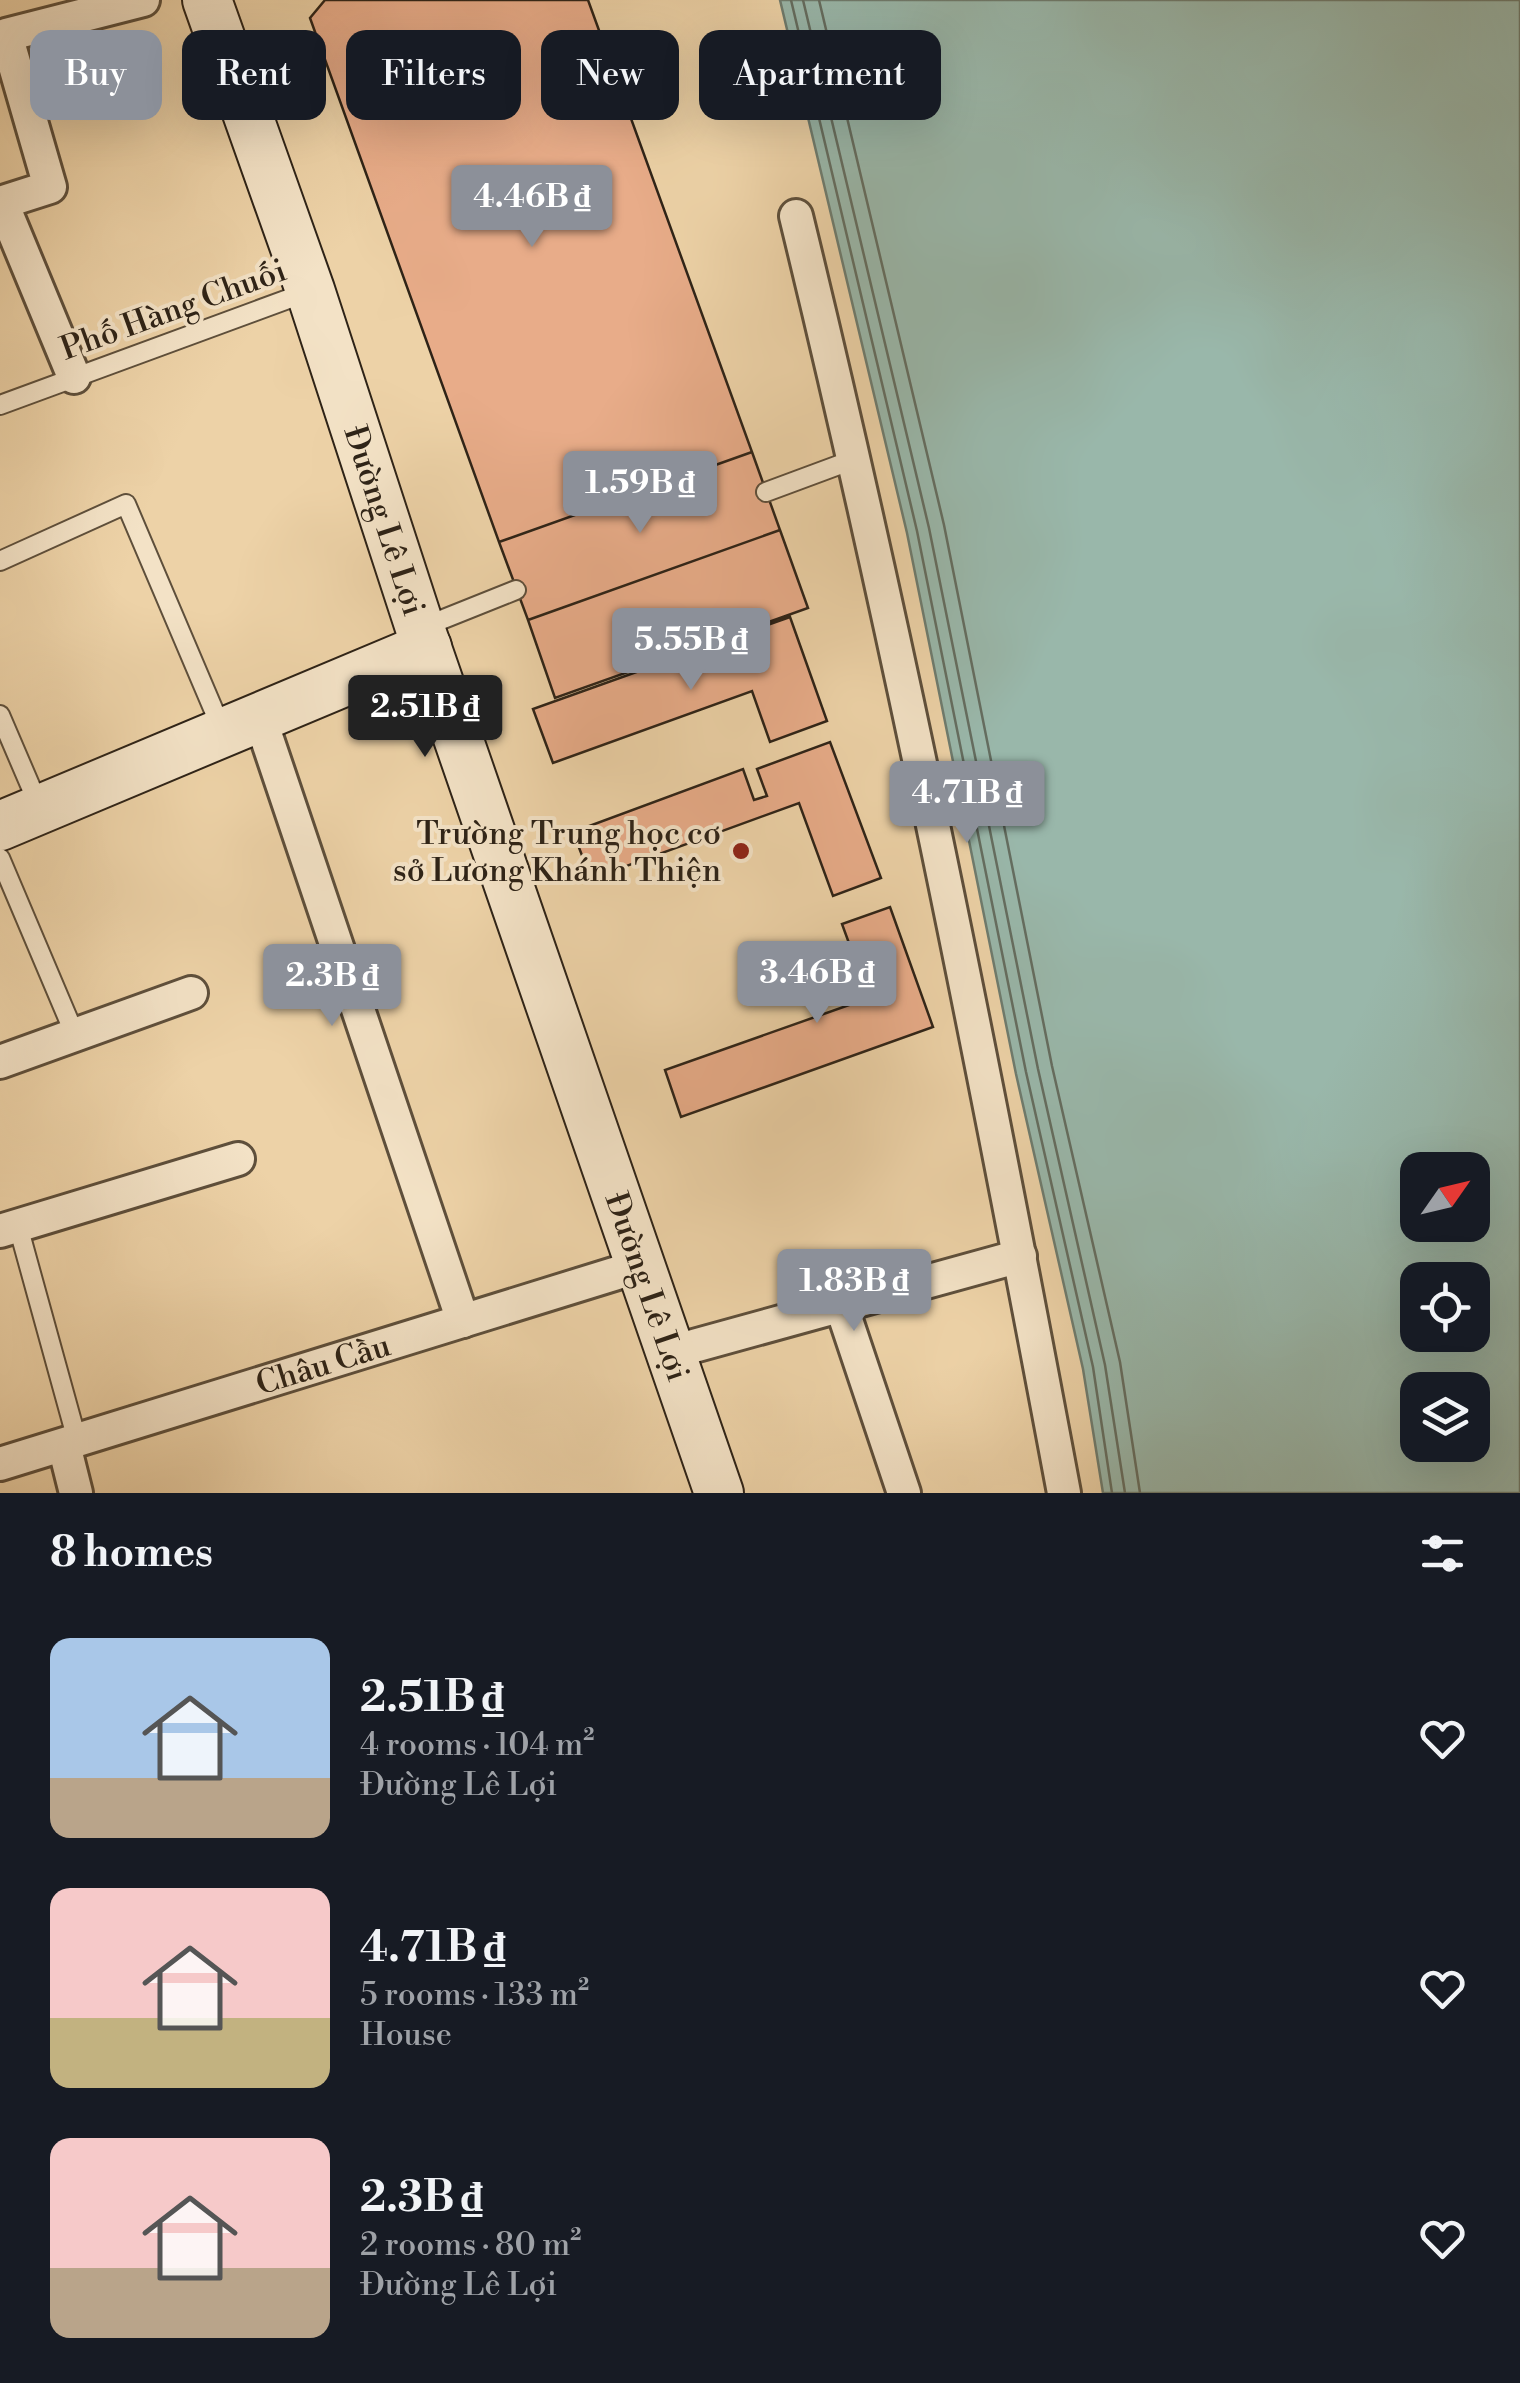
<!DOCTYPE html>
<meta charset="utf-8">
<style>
body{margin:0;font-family:"Libre Bodoni",serif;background:#20242c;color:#f1f3f6;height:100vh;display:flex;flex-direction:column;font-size:38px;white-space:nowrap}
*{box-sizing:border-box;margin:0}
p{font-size:32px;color:#9ea1a6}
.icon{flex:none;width:55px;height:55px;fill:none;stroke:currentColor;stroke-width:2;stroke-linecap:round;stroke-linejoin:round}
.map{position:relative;height:1493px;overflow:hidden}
.details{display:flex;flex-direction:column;background:#171b24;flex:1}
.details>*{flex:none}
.hud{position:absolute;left:30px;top:30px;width:1000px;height:90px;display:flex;gap:20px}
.needle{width:65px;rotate:56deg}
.fabs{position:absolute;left:1400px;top:1152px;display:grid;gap:20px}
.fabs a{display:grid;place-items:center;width:90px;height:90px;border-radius:20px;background:#171b24;box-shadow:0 10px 40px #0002;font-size:50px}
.price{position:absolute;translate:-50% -85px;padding:0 22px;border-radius:10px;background:#8c9099;color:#fff;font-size:32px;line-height:65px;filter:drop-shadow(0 2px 5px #0008)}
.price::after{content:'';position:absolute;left:50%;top:60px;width:30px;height:22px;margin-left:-15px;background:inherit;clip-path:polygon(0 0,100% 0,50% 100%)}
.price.active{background:#222;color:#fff}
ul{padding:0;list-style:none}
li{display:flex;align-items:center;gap:30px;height:250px;padding:0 50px}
li span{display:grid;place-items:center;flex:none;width:280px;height:200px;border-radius:20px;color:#555}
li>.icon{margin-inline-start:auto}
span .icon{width:120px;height:120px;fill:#fffc;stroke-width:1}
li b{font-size:42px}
h2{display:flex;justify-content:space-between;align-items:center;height:120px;padding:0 50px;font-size:42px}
.pill{padding:0 35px;border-radius:20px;background:#171b24;box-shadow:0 10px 40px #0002;font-size:35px;line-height:90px}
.pill.active{background:#8c9099;color:#fff}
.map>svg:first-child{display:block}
.water{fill:#99b7aa;stroke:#6e7c6f;stroke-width:2.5;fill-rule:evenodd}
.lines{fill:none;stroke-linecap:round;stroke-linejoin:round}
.shore{stroke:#646d60;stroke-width:2.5}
.building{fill:#e8ac89;stroke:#2e2317;stroke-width:2.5}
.lane-casing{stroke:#5e4f3b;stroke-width:22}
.street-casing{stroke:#5e4f3b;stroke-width:38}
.secondary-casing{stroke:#2e2317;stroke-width:52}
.lane{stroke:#f3e2c6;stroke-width:18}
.street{stroke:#f3e2c6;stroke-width:32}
.secondary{stroke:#f3e2c6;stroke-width:48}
.poi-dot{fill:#8f2418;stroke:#f3e2c6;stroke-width:4}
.labels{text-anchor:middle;stroke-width:8;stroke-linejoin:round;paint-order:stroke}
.street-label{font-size:32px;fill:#2e2317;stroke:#f3e2c6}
.poi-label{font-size:32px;fill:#2e2317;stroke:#f3e2c6;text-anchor:end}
</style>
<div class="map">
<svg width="1520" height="1493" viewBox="0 0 1520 1493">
<rect width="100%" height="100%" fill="#edd2a7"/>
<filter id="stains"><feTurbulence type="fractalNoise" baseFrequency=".002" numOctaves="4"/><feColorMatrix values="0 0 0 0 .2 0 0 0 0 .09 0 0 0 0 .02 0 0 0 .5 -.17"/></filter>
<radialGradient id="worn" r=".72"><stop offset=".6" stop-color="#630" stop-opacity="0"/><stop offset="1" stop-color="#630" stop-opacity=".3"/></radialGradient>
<path class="water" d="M780 0H1520V1493H1103L1083 1369 1016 1074 907 533ZM1418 1170H1472V1225H1418ZM1418 1280H1472V1335H1418ZM1418 1390H1472V1445H1418Z"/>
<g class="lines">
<path class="shore" d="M791 0 917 531 1026 1072 1093 1367 1112 1493
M803 0 929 528 1038 1069 1105 1365 1125 1493
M819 0 944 525 1052 1066 1120 1362 1140 1493"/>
</g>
<path class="building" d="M325 0H588L752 452 499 542 310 18Z
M752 452 780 530 528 620 499 542Z
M780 530 808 608 555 698 528 620Z
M790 617 827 721 770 742 752 691 553 763 533 709Z
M830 742 881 878 833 896 799 803 591 879 573 832 743 769 754 800 767 796 757 769Z
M890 907 933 1027 681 1117 665 1070 869 998 842 924Z"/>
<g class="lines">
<defs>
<path id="lane" d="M0 405 310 291
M766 492 855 459
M0 561 126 504 223 732
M421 628 516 590
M0 715 39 806
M0 858 75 1035
M18 1226 77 1440"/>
<g id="street">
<path d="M0 203 50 187 6 35 143 0"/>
<path d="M2 203 74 377"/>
<path d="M796 216C899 638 984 1065 1064 1493"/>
<path d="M260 718 463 1321"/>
<path d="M0 1062 191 993"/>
<path d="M0 1231 238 1159"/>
<path d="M841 1305 904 1493"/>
<path d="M672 1352 1020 1256"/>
<path d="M64 1445 76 1493"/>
<path id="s1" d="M0 1464 643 1265"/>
</g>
<g id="secondary">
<path id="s2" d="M207 0 310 290 420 628 719 1493"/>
<path d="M0 826 427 647"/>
</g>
</defs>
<use href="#lane" class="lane-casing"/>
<use href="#street" class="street-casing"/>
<use href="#secondary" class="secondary-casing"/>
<use href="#lane" class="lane"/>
<use href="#street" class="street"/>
<use href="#secondary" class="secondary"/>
</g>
<circle class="poi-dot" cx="741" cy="851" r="10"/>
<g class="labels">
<g class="street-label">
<text transform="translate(173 309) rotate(-20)" y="11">Phố Hàng Chuối</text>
<text dy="11" stroke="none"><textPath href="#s2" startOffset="550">Đường Lê Lợi</textPath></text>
<text dy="11" stroke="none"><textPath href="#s2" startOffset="1360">Đường Lê Lợi</textPath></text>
<text dy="11" stroke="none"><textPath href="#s1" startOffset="338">Châu Cầu</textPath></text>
</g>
<g class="poi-label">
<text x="721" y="844">Trường Trung học cơ<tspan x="721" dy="37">sở Lương Khánh Thiện</tspan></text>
</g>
</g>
<rect width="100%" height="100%" filter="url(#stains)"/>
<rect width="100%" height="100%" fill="url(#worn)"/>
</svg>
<div class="fabs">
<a><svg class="needle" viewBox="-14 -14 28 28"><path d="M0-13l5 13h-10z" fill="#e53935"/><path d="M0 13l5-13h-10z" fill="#9ea1a6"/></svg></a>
<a><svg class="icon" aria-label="locate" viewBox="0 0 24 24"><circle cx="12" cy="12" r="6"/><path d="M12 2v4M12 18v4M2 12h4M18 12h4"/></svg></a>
<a><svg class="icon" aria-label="layers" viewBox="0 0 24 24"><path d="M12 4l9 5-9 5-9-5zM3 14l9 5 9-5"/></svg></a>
</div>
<b class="price" style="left:532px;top:250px">4.46B ₫</b>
<b class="price" style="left:640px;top:536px">1.59B ₫</b>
<b class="price" style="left:691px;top:693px">5.55B ₫</b>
<b class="price active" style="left:425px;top:760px">2.51B ₫</b>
<b class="price" style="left:967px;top:846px">4.71B ₫</b>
<b class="price" style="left:817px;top:1026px">3.46B ₫</b>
<b class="price" style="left:332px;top:1029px">2.3B ₫</b>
<b class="price" style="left:854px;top:1334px">1.83B ₫</b>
<div class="hud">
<a class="pill active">Buy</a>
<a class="pill">Rent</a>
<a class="pill">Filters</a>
<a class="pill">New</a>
<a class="pill">Apartment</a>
</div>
</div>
<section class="details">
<h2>8 homes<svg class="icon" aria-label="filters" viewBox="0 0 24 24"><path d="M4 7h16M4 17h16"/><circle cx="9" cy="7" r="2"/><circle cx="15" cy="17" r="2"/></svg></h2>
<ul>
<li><span style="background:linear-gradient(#a9c7e8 70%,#b9a48a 0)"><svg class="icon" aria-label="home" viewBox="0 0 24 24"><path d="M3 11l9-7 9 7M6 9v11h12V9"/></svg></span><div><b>2.51B ₫</b><p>4 rooms · 104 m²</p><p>Đường Lê Lợi</p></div><svg class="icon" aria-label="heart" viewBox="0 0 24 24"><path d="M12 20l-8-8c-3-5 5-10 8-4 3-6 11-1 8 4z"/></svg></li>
<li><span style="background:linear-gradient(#f6c9c9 65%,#c2b280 0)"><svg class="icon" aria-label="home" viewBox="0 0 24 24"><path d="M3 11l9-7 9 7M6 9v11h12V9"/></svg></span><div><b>4.71B ₫</b><p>5 rooms · 133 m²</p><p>House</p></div><svg class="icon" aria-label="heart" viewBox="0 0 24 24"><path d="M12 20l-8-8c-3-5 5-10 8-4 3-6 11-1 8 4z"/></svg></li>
<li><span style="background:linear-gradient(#f6c9c9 65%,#b9a48a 0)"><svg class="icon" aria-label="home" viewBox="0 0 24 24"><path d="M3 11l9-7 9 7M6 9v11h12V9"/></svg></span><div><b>2.3B ₫</b><p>2 rooms · 80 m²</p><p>Đường Lê Lợi</p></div><svg class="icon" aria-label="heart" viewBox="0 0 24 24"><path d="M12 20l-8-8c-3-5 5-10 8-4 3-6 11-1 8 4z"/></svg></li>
</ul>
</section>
